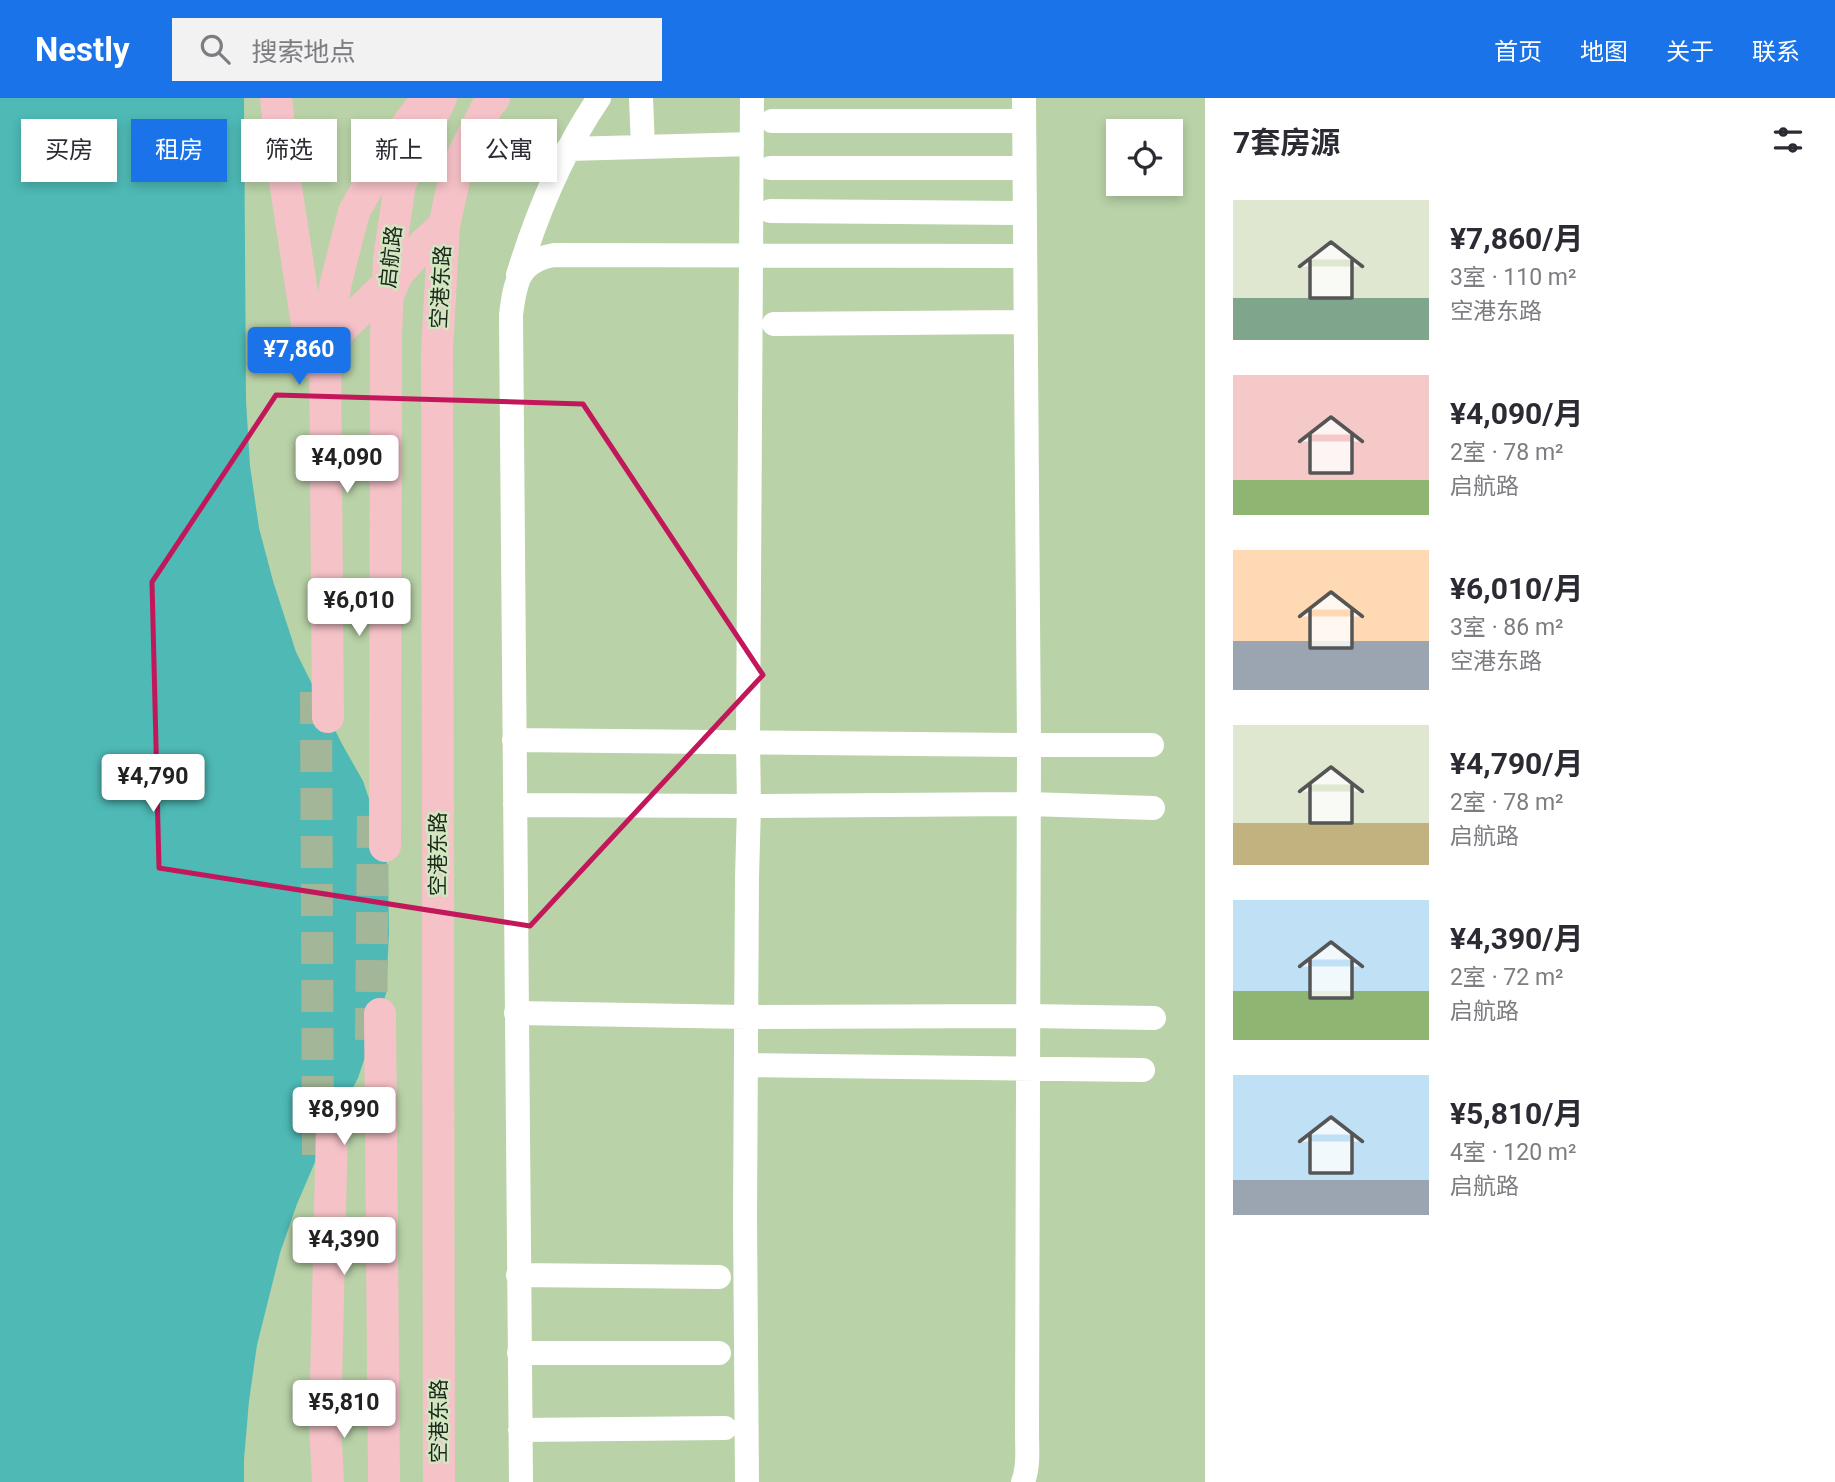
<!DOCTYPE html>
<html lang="zh">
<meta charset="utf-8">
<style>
body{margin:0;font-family:Roboto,"Noto Sans SC",sans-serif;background:#f2f2f3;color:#2b2b33;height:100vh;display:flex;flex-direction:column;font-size:26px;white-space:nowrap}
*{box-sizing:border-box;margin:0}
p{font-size:23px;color:#7c7c81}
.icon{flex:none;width:38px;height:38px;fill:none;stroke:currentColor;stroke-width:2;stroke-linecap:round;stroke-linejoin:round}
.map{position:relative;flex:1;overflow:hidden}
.sheet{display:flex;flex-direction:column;background:#fff;width:630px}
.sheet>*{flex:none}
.guide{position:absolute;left:21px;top:21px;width:665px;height:63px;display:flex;gap:14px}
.controls{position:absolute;left:1106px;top:21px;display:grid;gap:14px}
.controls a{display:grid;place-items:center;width:77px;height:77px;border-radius:0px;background:#fff;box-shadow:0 4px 10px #0003;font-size:35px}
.price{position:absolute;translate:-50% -60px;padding:0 16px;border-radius:7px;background:#fff;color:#222;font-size:23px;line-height:46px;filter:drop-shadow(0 2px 4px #0008)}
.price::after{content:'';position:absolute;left:50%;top:42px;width:21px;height:16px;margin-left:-10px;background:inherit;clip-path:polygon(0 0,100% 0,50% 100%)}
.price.selected{background:#1a73e8;color:#fff}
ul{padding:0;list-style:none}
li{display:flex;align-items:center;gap:21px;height:175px;padding:0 28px}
li span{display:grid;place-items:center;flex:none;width:196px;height:140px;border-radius:0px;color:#555}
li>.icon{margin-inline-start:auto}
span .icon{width:84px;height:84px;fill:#fffc;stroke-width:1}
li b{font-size:30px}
h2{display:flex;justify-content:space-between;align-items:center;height:84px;padding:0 28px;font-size:30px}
.pill{padding:0 24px;border-radius:0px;background:#fff;box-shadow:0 4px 10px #0003;font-size:24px;line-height:63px}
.pill.selected{background:#1a73e8;color:#fff}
header{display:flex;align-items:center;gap:42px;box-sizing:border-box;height:98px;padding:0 35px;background:#1a73e8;color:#fff}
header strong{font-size:33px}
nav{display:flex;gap:38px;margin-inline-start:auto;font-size:24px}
.search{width:490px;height:63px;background:#f2f2f3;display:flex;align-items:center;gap:18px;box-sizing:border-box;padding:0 24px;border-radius:0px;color:#7c7c81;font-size:26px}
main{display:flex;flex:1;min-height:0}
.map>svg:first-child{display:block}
.built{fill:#b9d2a7;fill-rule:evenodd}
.building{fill:#4eb9b5}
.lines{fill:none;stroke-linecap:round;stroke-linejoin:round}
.major-tunnel{stroke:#a3b697;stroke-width:32;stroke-dasharray:32 16;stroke-linecap:butt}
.minor{stroke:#fff;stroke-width:24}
.major{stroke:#f5c2c8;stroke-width:32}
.marked{fill:none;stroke:#c2185b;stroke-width:5;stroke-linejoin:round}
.labels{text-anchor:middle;stroke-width:5;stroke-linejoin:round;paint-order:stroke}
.street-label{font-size:21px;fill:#20281b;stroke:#d1e7c2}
</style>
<header>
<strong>Nestly</strong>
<div class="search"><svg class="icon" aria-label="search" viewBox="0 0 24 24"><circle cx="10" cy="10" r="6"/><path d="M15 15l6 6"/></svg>搜索地点</div>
<nav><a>首页</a><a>地图</a><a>关于</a><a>联系</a></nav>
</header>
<main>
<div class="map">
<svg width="1205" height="1384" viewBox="0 0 1205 1384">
<rect width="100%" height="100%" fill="#c4dab6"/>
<path class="built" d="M0 0H1205V1384H0ZM1118 33H1171V86H1118Z"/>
<path class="building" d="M0 0H244L246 303 250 368 259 430 273 483 296 554 342 646 363 683 385 748 388 778 389 834 386 896 358 980 318 1057 297 1106 280 1155 257 1247 249 1303 244 1361V1384H0Z"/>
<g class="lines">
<path class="major-tunnel" d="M316 594 318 1057
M371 942 373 715"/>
<path class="minor" d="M641 0 643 49
M772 23H1024
M568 51 752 46
M770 70H1024
M770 113 1024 115
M518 177C537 115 562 54 599 0
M774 226 1025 224
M514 642 1029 647H1152
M515 707 749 708 1029 706 1153 710
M516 915 746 919 1028 918 1154 920
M746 967 1143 972
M518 1177 719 1179
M519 1255H719
M520 1332 725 1330
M521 1384 511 217C515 185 518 163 554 157L1025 158
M747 1384 745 1118 747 780 749 708 748 645 752 0
M1023 1384C1029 1369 1027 1350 1027 1333L1029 647 1024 0"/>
<path class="major" d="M276 0 285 83 313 265
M388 197 398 175 425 145 444 128
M327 254 341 231 395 179
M328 619 325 247 336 184 354 114 385 57 422 7
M385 748 386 239 389 160 400 86 441 0
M380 916 384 1384
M328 1384 325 1327 332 1029
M439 1384 437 252 444 128 457 69 488 7 494 0"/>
</g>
<path class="marked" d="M276 297 583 306 763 577 530 828 159 770 152 484Z"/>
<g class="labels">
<g class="street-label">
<text transform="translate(391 159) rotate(-84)" y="7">启航路</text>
<text transform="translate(441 189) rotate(-87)" y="7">空港东路</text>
<text transform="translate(438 756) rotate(-90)" y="7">空港东路</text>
<text transform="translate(439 1323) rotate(-90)" y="7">空港东路</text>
</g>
</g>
</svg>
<div class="controls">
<a><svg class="icon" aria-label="locate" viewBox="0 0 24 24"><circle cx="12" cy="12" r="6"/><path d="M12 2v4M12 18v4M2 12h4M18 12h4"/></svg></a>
</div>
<b class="price selected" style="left:299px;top:289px">¥7,860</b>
<b class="price" style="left:347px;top:397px">¥4,090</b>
<b class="price" style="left:359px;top:540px">¥6,010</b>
<b class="price" style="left:153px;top:716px">¥4,790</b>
<b class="price" style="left:344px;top:1049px">¥8,990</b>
<b class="price" style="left:344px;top:1179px">¥4,390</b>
<b class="price" style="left:344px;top:1342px">¥5,810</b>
<div class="guide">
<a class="pill">买房</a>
<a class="pill selected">租房</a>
<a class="pill">筛选</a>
<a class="pill">新上</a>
<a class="pill">公寓</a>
</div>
</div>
<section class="sheet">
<h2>7套房源<svg class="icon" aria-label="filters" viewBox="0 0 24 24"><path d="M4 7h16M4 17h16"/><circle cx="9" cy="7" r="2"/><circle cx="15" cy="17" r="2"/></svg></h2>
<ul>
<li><span style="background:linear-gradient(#dfe7d0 70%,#7fa58c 0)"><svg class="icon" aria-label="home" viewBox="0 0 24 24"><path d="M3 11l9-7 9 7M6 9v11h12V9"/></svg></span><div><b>¥7,860/月</b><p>3室 · 110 m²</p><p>空港东路</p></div></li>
<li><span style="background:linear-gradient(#f6c9c9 75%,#8fb573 0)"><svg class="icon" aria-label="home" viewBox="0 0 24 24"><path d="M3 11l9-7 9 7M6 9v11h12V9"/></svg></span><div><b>¥4,090/月</b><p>2室 · 78 m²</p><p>启航路</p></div></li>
<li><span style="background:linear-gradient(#ffd9b3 65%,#9aa5b1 0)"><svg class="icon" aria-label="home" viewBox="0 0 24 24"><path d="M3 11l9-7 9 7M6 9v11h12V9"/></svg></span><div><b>¥6,010/月</b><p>3室 · 86 m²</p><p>空港东路</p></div></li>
<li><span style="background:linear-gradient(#dfe7d0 70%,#c2b280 0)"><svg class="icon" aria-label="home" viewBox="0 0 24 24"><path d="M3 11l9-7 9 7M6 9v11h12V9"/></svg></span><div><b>¥4,790/月</b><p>2室 · 78 m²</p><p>启航路</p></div></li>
<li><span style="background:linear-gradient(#bfe0f5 65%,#8fb573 0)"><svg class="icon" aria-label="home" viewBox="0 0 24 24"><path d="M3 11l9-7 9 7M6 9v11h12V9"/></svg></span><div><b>¥4,390/月</b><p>2室 · 72 m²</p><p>启航路</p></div></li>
<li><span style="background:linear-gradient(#bfe0f5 75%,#9aa5b1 0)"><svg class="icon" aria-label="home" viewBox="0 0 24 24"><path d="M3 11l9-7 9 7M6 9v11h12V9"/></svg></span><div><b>¥5,810/月</b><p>4室 · 120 m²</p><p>启航路</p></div></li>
</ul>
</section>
</main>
